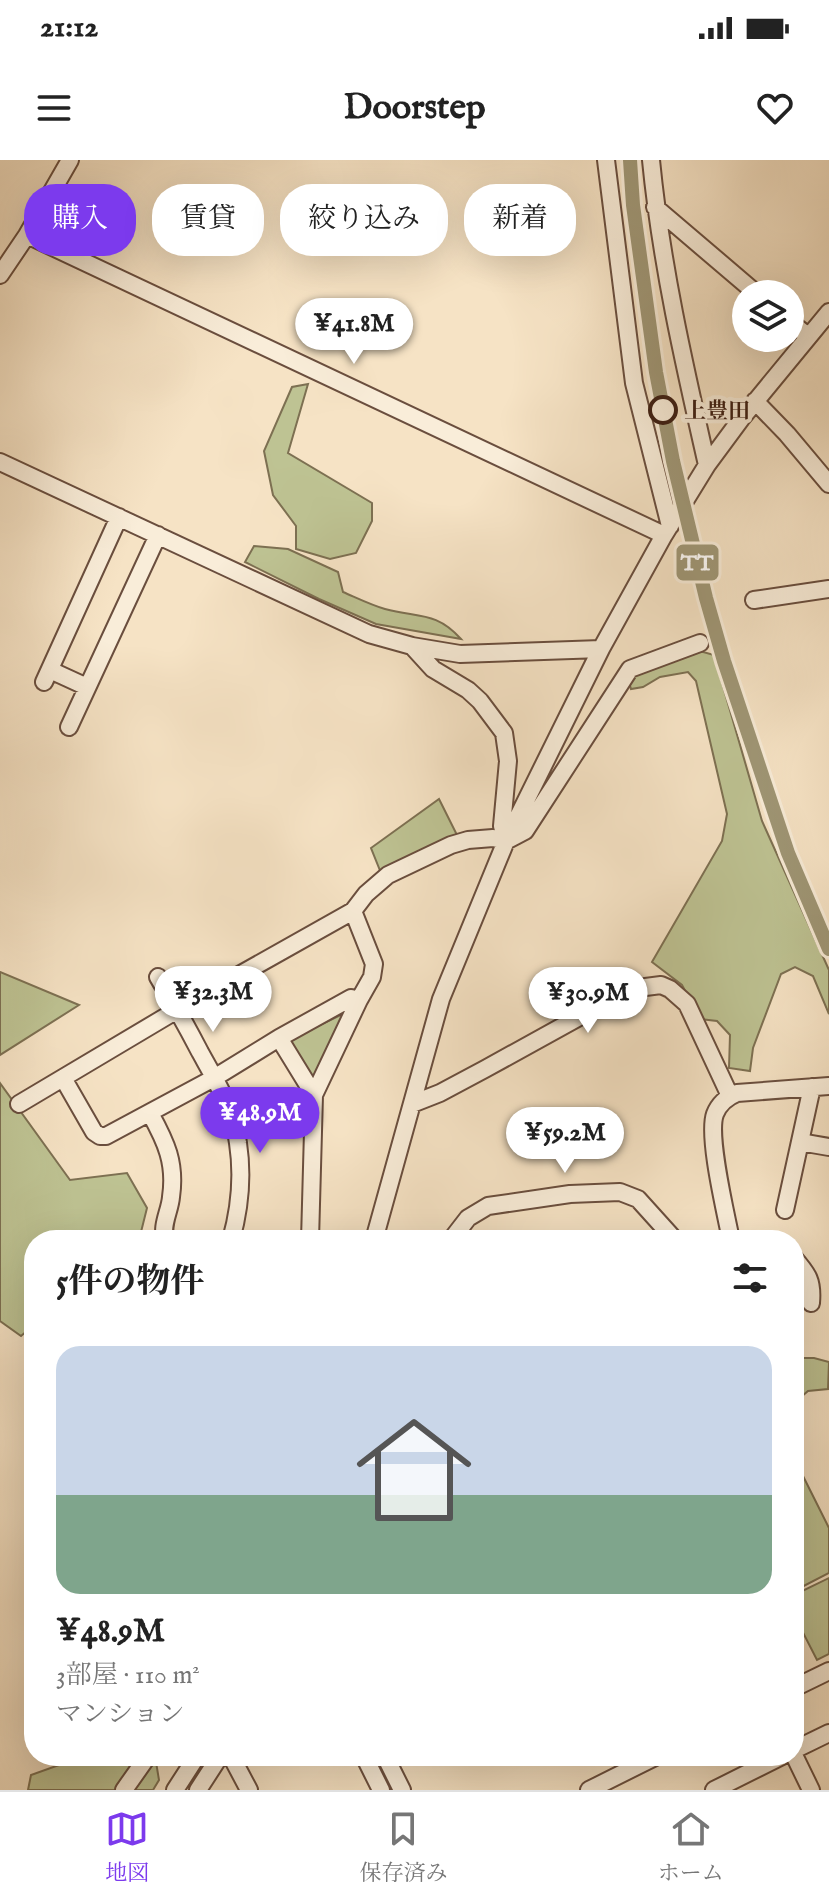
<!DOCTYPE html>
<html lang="ja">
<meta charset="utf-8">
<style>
body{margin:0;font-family:"IM FELL English","Noto Serif JP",serif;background:#f2f2f2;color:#222;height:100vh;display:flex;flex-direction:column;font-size:30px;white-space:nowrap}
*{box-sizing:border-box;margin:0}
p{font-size:26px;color:#767676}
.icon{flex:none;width:44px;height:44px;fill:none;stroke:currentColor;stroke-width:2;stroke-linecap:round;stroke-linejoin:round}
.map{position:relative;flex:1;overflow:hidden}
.drawer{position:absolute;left:24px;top:1070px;width:780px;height:536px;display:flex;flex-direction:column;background:#fff;border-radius:32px;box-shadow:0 8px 32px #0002}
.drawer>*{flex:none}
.top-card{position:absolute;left:24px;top:24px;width:782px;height:72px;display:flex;gap:16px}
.tools{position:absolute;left:732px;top:120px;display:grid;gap:16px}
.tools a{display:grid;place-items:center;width:72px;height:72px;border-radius:50%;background:#fff;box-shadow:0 8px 32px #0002;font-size:40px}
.price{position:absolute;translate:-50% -68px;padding:0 18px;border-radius:28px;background:#fff;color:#222;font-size:26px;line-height:52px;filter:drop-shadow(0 2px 4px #0008)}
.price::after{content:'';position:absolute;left:50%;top:48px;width:24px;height:18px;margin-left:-12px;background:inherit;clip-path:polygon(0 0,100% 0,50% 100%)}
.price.current{background:#7c3aed;color:#fff}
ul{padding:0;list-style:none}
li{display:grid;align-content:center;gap:16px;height:424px;padding:0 32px}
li+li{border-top:2px solid #e0e0e0}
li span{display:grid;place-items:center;height:248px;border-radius:24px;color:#555}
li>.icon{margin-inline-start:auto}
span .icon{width:144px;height:144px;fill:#fffc;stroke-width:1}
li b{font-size:34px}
h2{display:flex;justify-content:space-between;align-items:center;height:96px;padding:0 32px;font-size:34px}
.tag{padding:0 28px;border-radius:32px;background:#fff;box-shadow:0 8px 32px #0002;font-size:28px;line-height:72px}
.tag.current{background:#7c3aed;color:#fff}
.status{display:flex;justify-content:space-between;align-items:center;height:56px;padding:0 40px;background:#fff;direction:ltr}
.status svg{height:22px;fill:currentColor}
header{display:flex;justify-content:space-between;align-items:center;height:104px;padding:0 32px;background:#fff;font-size:36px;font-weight:700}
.menu{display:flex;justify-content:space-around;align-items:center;height:112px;border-top:2px solid #e0e0e0;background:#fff;font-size:22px;color:#767676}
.menu a{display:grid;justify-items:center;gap:4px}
.menu .current{color:#7c3aed}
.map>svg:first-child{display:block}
.green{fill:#bec393;stroke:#7d7052;stroke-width:2}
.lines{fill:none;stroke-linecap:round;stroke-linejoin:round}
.minor-casing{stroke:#6a4e3e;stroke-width:20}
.minor{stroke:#f9edd9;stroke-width:16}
.rail-1-casing{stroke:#f9edd9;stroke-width:20}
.rail-1{stroke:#9f9675;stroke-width:14}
.stop-dot{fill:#f9edd9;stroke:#3c1d11;stroke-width:4}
.labels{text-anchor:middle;stroke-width:8;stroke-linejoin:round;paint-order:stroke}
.stop-label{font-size:22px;font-weight:bold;fill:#3c1d11;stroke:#f9edd9;text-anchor:start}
.line-badge{stroke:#f9edd9;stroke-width:3}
.badge-label{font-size:22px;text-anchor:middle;font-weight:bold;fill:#fff}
</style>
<div class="status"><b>21:12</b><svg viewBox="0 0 49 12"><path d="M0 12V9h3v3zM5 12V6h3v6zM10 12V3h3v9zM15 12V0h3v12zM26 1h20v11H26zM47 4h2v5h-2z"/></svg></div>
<header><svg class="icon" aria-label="menu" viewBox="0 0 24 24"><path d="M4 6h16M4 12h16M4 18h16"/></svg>Doorstep<svg class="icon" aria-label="heart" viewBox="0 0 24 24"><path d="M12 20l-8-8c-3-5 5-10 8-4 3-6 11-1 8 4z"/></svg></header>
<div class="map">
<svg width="829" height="1630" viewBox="0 0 829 1630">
<rect width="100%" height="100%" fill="#f6e3c5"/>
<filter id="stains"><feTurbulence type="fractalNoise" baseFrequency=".0025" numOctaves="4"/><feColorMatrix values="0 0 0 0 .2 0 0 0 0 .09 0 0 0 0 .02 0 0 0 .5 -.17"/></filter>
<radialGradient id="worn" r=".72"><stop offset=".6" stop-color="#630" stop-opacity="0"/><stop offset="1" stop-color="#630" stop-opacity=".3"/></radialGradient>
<path class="green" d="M308 224 288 293 372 343V361L356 393 330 399 296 389V366L273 335 264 291 292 227Z
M254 386 288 389 338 412 343 432C357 438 371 445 385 449 418 458 436 451 461 479L376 464 319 439 245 402Z
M696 490 714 495 762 661 829 810V854L813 816 795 807 781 814 753 888 750 911 729 908 730 875 717 861 700 859 682 825 652 802 722 681 727 654 696 521 688 512 660 517 643 527 631 529 628 519 638 511Z
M439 639 458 677 381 713 371 688Z
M0 812 79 845 0 895Z
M345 853 315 922 289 880Z
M0 923 70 1020 127 1013 147 1048 139 1080H34V1165L21 1176 0 1161Z
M794 1198H814L829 1202 828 1229 808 1231 794 1243Z
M794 1298 829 1368V1413L794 1431Z
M829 1418V1494L817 1500 794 1455V1435Z
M84 1596H155L159 1620 153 1630H28L31 1615Z"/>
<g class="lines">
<defs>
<path id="minor" d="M606 0 634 223 670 366
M651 0C661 103 684 204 707 305
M655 47 757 134
M27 75 664 375
M0 115 27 75 70 0
M790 162 808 176
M755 241 787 274 829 324
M0 302 369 474 412 486 460 494 601 489
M754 440 829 429
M412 486 433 509 468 530 480 541 504 573 508 601 502 666 506 681
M50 510 87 527
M44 522 119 357
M69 567 158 375
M158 817C173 842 187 867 200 892 216 921 234 950 238 983 243 1016 240 1048 231 1080
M279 878 314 935 310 1080
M63 918 94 972 100 976H106L214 918 279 878 351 838 359 840 372 817 374 804 353 751
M314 935 359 840
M19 944 177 850 353 751 366 734 388 715 451 685 468 680 493 678 506 681 525 671 630 509 700 483
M412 944 440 933 485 909 630 829 661 825 670 829 687 844 730 936
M150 953C166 982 176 1003 171 1037 170 1051 160 1067 166 1080
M800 982 829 987
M785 1050 812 927
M374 1080 441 839 506 681 601 489 664 375 707 305 741 259 829 152
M451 1080 468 1058 488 1046 570 1034 620 1032 638 1039 675 1080
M731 1080C726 1054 707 976 715 954 719 944 727 937 737 933L829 926
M794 1098C808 1114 813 1121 811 1143
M794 1528 829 1511
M794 1590 829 1573
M794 1595 811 1630
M231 1596 249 1630
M364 1596 381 1630
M385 1596 402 1630
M124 1630 148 1596
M175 1630 197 1596
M198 1630 220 1596
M589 1630 657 1596
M714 1630 782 1596"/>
</defs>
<use href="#minor" class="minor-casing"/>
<use href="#minor" class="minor"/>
<defs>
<path id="rail-1" d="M630 0 633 45 656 212 673 301 706 438 724 501 788 693 829 789"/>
</defs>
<use href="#rail-1" class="rail-1-casing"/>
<use href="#rail-1" class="rail-1"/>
</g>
<circle class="stop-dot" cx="663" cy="250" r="13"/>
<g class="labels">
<g class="stop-label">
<text x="684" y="258">上豊田</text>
</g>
</g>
<rect class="line-badge" x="675" y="383" width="45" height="39" rx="8" fill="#9f9675"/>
<g class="badge-label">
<text x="697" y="410">TT</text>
</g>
<rect width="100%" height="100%" filter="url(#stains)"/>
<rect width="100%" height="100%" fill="url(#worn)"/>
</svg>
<div class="tools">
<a><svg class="icon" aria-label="layers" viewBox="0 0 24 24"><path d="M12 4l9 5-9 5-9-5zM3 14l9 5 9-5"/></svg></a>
</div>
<b class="price" style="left:354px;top:206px">¥41.8M</b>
<b class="price" style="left:213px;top:874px">¥32.3M</b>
<b class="price" style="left:588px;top:875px">¥30.9M</b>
<b class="price current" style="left:260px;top:995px">¥48.9M</b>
<b class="price" style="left:565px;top:1015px">¥59.2M</b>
<div class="top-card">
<a class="tag current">購入</a>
<a class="tag">賃貸</a>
<a class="tag">絞り込み</a>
<a class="tag">新着</a>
</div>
<section class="drawer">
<h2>5件の物件<svg class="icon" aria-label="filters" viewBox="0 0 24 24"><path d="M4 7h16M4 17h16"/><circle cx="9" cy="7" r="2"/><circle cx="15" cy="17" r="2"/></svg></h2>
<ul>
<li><span style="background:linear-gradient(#c9d6e8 60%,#7fa58c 0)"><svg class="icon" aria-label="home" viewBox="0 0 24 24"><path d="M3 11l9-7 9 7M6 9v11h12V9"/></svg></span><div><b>¥48.9M</b><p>3部屋 · 110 m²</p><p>マンション</p></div></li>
</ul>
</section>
</div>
<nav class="menu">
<a class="current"><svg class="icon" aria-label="map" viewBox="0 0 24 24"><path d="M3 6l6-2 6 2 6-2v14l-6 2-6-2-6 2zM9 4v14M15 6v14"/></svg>地図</a>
<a><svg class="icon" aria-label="saved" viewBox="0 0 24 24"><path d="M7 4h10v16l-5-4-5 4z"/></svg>保存済み</a>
<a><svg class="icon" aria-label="home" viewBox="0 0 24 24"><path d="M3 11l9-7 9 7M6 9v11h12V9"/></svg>ホーム</a>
</nav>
